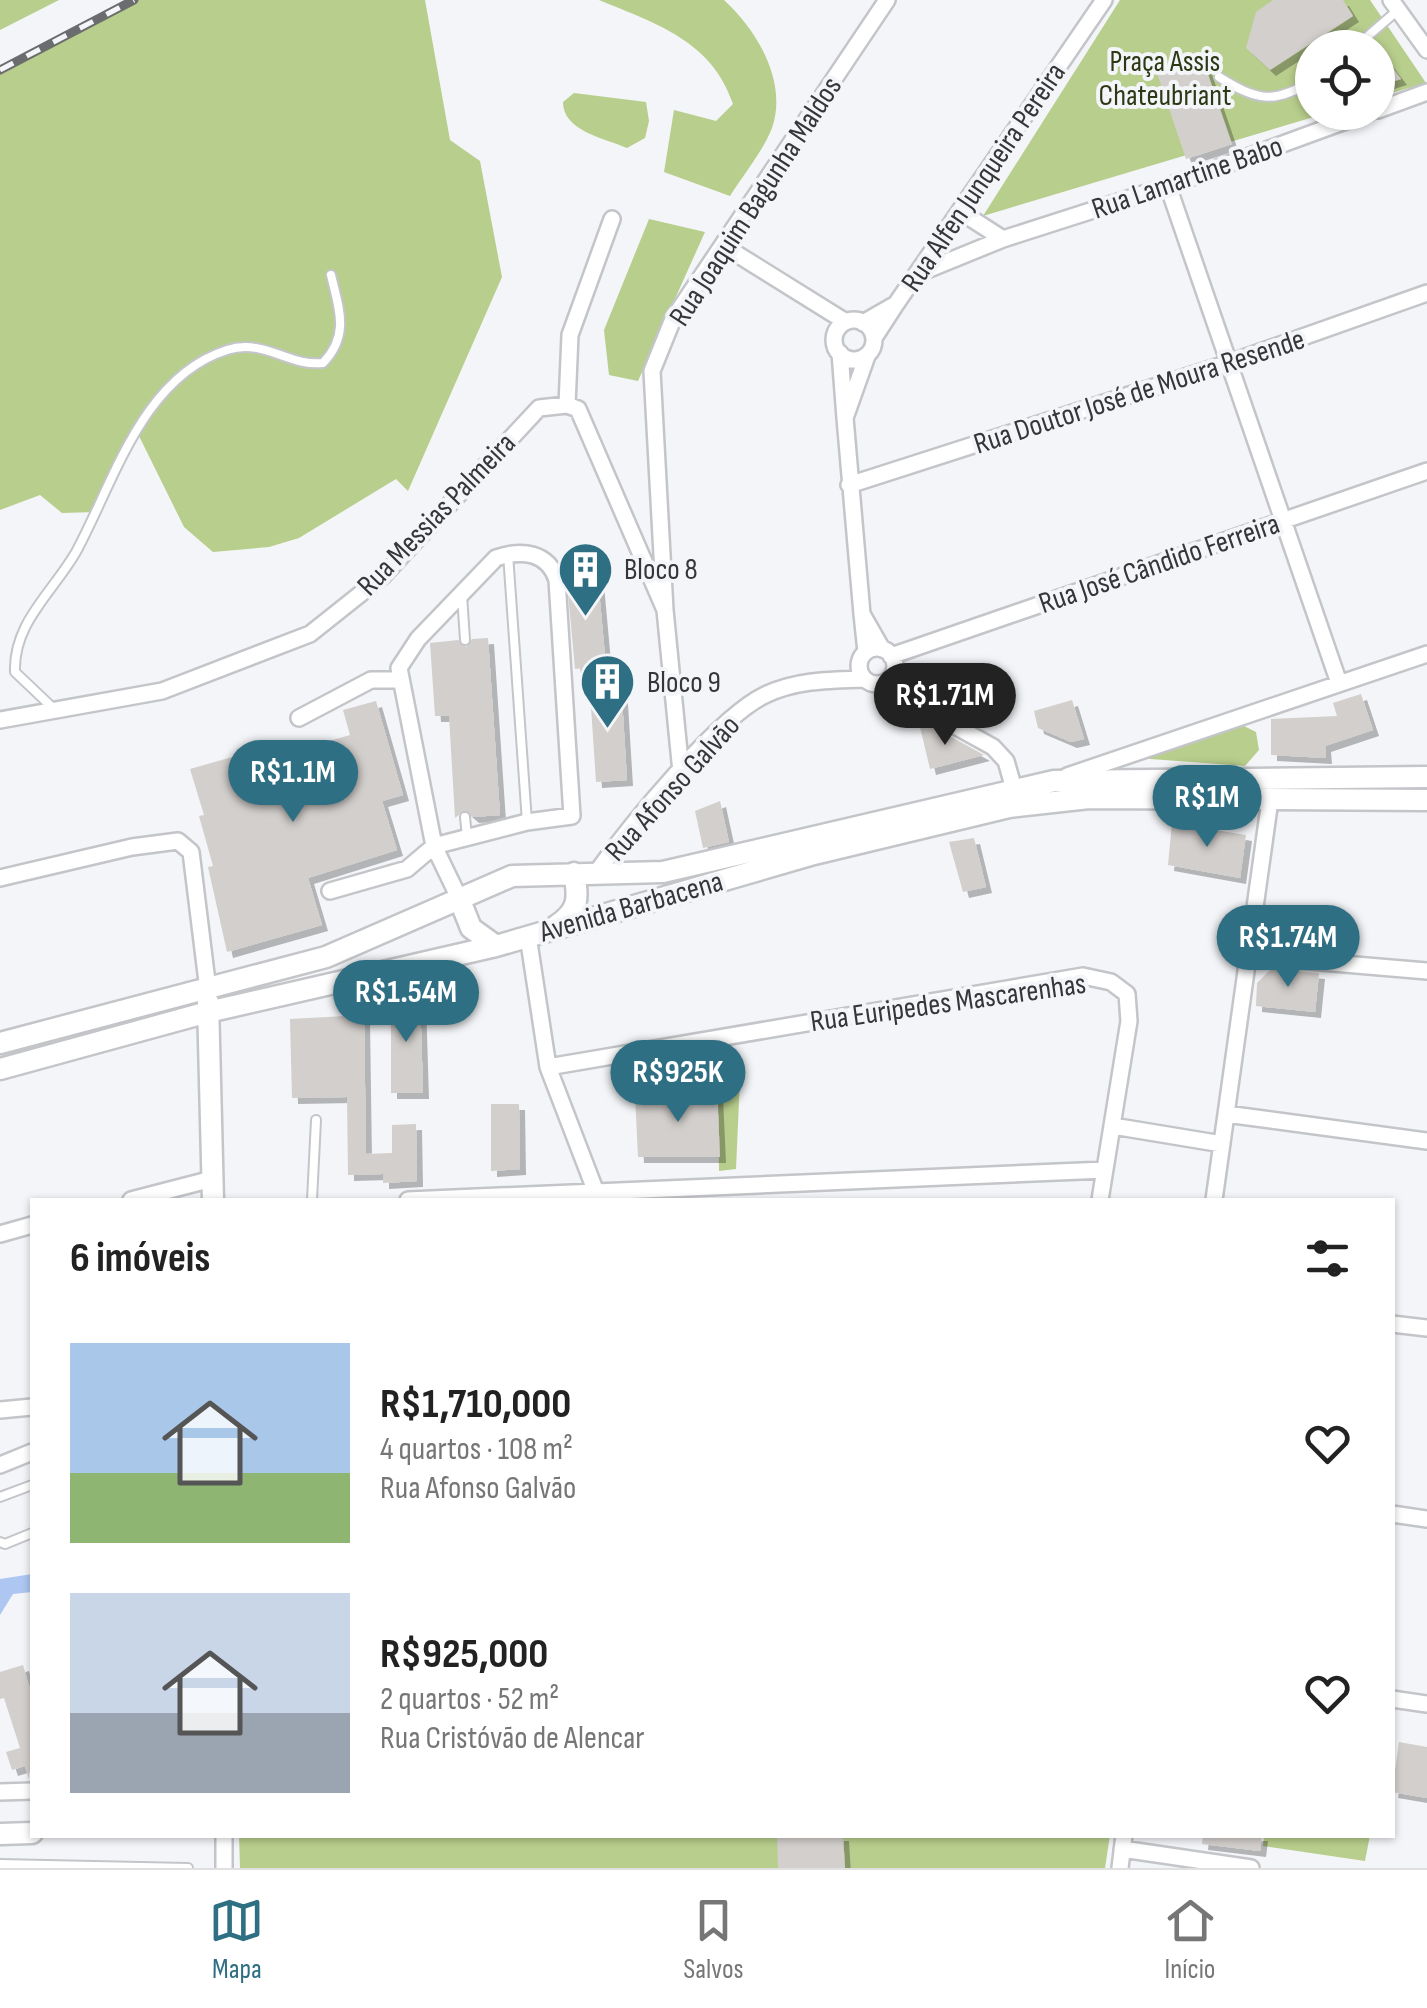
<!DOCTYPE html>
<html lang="pt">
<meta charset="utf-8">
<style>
body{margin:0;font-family:"Sofia Sans Condensed",sans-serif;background:#f2f2f2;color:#222;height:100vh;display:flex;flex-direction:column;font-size:38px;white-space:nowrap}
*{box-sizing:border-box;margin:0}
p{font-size:32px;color:#767676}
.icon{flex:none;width:55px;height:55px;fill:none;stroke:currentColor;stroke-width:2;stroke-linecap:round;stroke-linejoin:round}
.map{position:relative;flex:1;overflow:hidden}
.details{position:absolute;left:30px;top:1198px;width:1365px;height:640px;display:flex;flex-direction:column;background:#fff;border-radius:0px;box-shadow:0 2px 8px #0004}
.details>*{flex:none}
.buttons{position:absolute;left:1295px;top:30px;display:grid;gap:20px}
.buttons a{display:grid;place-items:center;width:100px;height:100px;border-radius:50%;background:#fff;box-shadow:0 2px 8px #0004;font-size:50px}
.price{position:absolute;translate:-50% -85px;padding:0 22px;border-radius:35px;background:#2f6f83;color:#fff;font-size:32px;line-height:65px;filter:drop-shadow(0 2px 5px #0008)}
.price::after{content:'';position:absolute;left:50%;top:60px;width:30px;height:22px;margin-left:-15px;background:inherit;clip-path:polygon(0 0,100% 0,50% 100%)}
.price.active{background:#222;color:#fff}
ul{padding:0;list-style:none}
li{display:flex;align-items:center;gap:30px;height:250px;padding:0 40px}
li span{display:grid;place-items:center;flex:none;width:280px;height:200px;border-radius:0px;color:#555}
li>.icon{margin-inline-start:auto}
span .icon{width:120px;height:120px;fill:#fffc;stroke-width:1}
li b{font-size:42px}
h2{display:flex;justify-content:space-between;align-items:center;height:120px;padding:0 40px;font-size:42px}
.tab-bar{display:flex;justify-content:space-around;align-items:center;height:140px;border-top:2px solid #e0e0e0;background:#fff;font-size:28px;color:#767676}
.tab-bar a{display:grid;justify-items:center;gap:5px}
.tab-bar .active{color:#2f6f83}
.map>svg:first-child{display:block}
.green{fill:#b8ce8c}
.water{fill:#adc7f2}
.building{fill:#d3cfcd;filter:url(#shadow)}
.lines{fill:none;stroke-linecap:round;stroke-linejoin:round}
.lane-casing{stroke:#c3c5c8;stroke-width:12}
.street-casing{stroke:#c3c5c8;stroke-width:20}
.secondary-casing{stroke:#c3c5c8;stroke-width:25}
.lane{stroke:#fff;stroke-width:8}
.street{stroke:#fff;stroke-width:15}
.secondary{stroke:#fff;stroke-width:20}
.rail-casing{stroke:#6b6c6e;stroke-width:9}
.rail{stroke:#f3f5f8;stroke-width:5;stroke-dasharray:15;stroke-linecap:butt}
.labels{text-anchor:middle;stroke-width:8;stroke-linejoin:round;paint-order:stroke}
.park-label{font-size:30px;fill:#2e3815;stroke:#f3f5f8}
.street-label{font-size:30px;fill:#353637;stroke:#f3f5f8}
.poi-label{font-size:30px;fill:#353637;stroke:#f3f5f8;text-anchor:start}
</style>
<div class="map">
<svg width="1427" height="1868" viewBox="0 0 1427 1868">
<defs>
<filter id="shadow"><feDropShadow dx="6" dy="6" stdDeviation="0" flood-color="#0004"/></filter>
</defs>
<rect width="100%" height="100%" fill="#f3f5f8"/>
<path class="green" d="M0 0H59L0 30Z
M135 0H425L450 140 480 161 502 277 408 491 396 479 299 538 269 547 213 552 184 527 137 432 95 512 62 513 40 495 0 510V70Z
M599 0H724C757 30 788 82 772 128 763 151 743 175 730 196L664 172 674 110 716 121 733 104C712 41 657 24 599 0Z
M1120 0H1370L1426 83 1378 97V48H1312V112L1327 113 983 216Z
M574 93 646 102 649 121 645 138 627 148C604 138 563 131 563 102Z
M649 219 705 232 638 381 609 375 604 330Z
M1242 725 1256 732 1259 750 1245 766 1137 758Z
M741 1056 736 1169 719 1171 718 1089 628 1094 613 1079Z
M239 1835H1110L1105 1868H240Z
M1264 1835H1370L1365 1861 1263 1846Z"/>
<path class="water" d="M32 1574V1592L13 1594 0 1615V1579Z"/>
<path class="building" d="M1273 0H1343L1353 16 1270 70 1246 48 1256 12Z
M1378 49 1401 79 1385 84 1378 73Z
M1202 57 1232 144 1186 159 1157 73Z
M597 568 605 656 611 683 621 682 627 780 596 782 590 692 585 668 575 669 566 571Z
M488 638 500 815 473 817 465 810 455 818 449 716H435L430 643 458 640 466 647 472 639Z
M1361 694 1373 730 1325 746 1326 758 1271 755V719L1337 716 1333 703Z
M1072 700 1084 739 1071 742 1038 728 1034 711Z
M376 701 403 795 382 801 397 850 308 878 322 925 227 952 208 867 213 866 199 816 204 815 190 769 285 742 288 753 350 735 343 710Z
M928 724 984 755 930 769 920 727Z
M720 801 729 842 703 848 695 811Z
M1172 823 1246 835 1240 878 1168 865Z
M974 838 986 887 963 892 949 842Z
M1271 969 1319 973 1315 1012 1256 1006 1257 983Z
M391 995H420L423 1093H391Z
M364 1015 366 1154 392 1153V1125L416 1124 417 1181 383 1183V1174L348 1175 347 1097 292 1098 290 1019Z
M717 1091 720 1157H638L635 1095Z
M491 1104H519L520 1169 491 1171Z
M23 1665 32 1697 29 1779 25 1766 12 1770 6 1752 20 1748 4 1698 0 1699V1672Z
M1399 1742 1427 1747V1798L1392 1792Z
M777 1835H843L845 1868H778Z
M1203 1835H1262L1260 1851 1202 1844Z"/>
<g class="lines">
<defs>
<path id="lane" d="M1354 48 1398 10
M1219 77C1256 100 1273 105 1312 81
M508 554 527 822
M462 595 465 640
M54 709 15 672C13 623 53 592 76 552 114 482 142 377 227 350 264 338 289 367 323 363 350 335 339 309 331 275
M465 817 467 837
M312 1200 316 1120
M0 1497 32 1485
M0 1542 5 1544 32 1533
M0 1864 188 1868"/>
<path id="street" d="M1391 0 1427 50
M1378 110 1427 92
M1168 186 1339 683
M961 212 1003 239
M724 246 846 322
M917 274 1003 239 1168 186 1370 112
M896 304 1104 0
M834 340a20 20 0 1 1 40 0a20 20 0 1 1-40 0Z
M863 323 896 304 874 338
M840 353 845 418 867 356
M567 405 570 335 612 219
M845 418 862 614
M849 485 1232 362 1427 293
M859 666a18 18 0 1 1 36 0a18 18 0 1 1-36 0Z
M866 652 862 614 882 649
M891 656 1427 471
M879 684 993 747 1006 761 1014 789
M299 718 371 680H399
M0 720 162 691 310 634 383 576 539 408 567 405 578 409 665 610
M681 772 665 610 652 371 673 319 887 0
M1067 776 1427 654
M596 873C629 827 717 718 765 695 796 680 830 680 864 679
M0 878 132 847 178 841 191 852 208 990
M330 891 407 869 434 846 527 822 572 816 557 580C548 552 522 549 496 558L418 639 399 668 434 846 459 898
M528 936 548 1067 599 1200
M1249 956 1427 971
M548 1067 1083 976 1111 982 1127 994 1129 1021 1100 1200
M1226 1114 1427 1141
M1113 1126 1222 1144
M131 1200 212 1179
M408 1200 1105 1170
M1214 1200 1270 800
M0 1234 32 1225
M1392 1324 1427 1328
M0 1410 32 1407
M0 1465 32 1452
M1392 1514 1427 1519
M1392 1699 1427 1704
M0 1792 32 1791
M224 1835V1868
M1122 1849 1251 1868
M1120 1868 1124 1835"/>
<path id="secondary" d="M459 898 471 928 496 946
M556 926C579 911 579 898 574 873
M208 1002 213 1200
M0 1043 326 957 512 876 663 872 1054 781 1427 777
M0 1069 208 1012 496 946 814 854 1009 807 1089 798 1427 800
M0 1834 32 1833"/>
</defs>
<use href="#lane" class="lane-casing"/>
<use href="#street" class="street-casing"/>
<use href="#secondary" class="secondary-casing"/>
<use href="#lane" class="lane"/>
<use href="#street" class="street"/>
<use href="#secondary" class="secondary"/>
<defs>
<path id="rail" d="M0 70 134 0"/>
</defs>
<use href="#rail" class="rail-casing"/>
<use href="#rail" class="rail"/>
</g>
<defs>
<symbol id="building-pin" viewBox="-11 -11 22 30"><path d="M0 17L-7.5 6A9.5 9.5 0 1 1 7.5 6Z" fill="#2f6f83" stroke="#f3f5f8"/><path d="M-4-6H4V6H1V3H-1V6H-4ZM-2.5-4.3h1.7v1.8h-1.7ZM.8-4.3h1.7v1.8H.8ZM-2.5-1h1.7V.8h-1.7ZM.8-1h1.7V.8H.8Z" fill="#fff"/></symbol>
</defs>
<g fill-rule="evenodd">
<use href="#building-pin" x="554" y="538" width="63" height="86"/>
<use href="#building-pin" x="576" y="650" width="63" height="86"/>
</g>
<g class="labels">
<g class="park-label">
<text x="1165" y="71">Praça Assis<tspan x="1165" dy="34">Chateubriant</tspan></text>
</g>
<g class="street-label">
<text transform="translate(983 177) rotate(-56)" y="10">Rua Alfen Junqueira Pereira</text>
<text transform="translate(1187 177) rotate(-19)" y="10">Rua Lamartine Babo</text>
<text transform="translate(755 201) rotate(-57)" y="10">Rua Joaquim Bagunha Maldos</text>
<text transform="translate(1139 391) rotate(-18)" y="10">Rua Doutor José de Moura Resende</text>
<text transform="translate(436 514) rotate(-46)" y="10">Rua Messias Palmeira</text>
<text transform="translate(1159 563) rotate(-19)" y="10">Rua José Cândido Ferreira</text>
<text transform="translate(672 788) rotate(-48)" y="10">Rua Afonso Galvão</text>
<text transform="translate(631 906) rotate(-16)" y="10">Avenida Barbacena</text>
<text transform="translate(948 1002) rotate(-8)" y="10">Rua Euripedes Mascarenhas</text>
</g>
<g class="poi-label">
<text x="624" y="579">Bloco 8</text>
<text x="647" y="692">Bloco 9</text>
</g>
</g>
</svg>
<div class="buttons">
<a><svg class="icon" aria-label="locate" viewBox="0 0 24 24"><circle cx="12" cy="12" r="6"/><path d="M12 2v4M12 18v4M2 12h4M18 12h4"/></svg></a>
</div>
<b class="price active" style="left:945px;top:748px">R$1.71M</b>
<b class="price" style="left:293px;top:825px">R$1.1M</b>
<b class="price" style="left:1207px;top:850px">R$1M</b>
<b class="price" style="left:1288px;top:990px">R$1.74M</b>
<b class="price" style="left:406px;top:1045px">R$1.54M</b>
<b class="price" style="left:678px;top:1125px">R$925K</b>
<section class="details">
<h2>6 imóveis<svg class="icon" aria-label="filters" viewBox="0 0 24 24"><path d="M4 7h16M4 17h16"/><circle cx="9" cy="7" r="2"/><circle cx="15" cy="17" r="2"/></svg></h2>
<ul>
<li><span style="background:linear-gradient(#a9c7e8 65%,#8fb573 0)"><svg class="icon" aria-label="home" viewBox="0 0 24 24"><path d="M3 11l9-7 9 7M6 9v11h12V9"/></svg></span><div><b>R$1,710,000</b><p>4 quartos · 108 m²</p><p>Rua Afonso Galvão</p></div><svg class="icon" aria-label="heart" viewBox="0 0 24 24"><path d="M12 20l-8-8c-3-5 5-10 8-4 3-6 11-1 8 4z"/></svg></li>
<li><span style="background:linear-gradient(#c9d6e8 60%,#9aa5b1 0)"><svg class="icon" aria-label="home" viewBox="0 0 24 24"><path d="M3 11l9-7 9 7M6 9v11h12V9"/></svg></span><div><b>R$925,000</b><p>2 quartos · 52 m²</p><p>Rua Cristóvão de Alencar</p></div><svg class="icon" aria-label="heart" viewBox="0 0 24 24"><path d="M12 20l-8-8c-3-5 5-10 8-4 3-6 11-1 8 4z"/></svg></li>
</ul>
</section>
</div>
<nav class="tab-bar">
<a class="active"><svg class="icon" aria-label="map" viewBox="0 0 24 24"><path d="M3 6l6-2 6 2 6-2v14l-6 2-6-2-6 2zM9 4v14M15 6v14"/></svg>Mapa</a>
<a><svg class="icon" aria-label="saved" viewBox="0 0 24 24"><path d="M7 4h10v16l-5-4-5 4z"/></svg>Salvos</a>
<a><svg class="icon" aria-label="home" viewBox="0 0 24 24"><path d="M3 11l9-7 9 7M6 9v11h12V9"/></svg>Início</a>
</nav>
